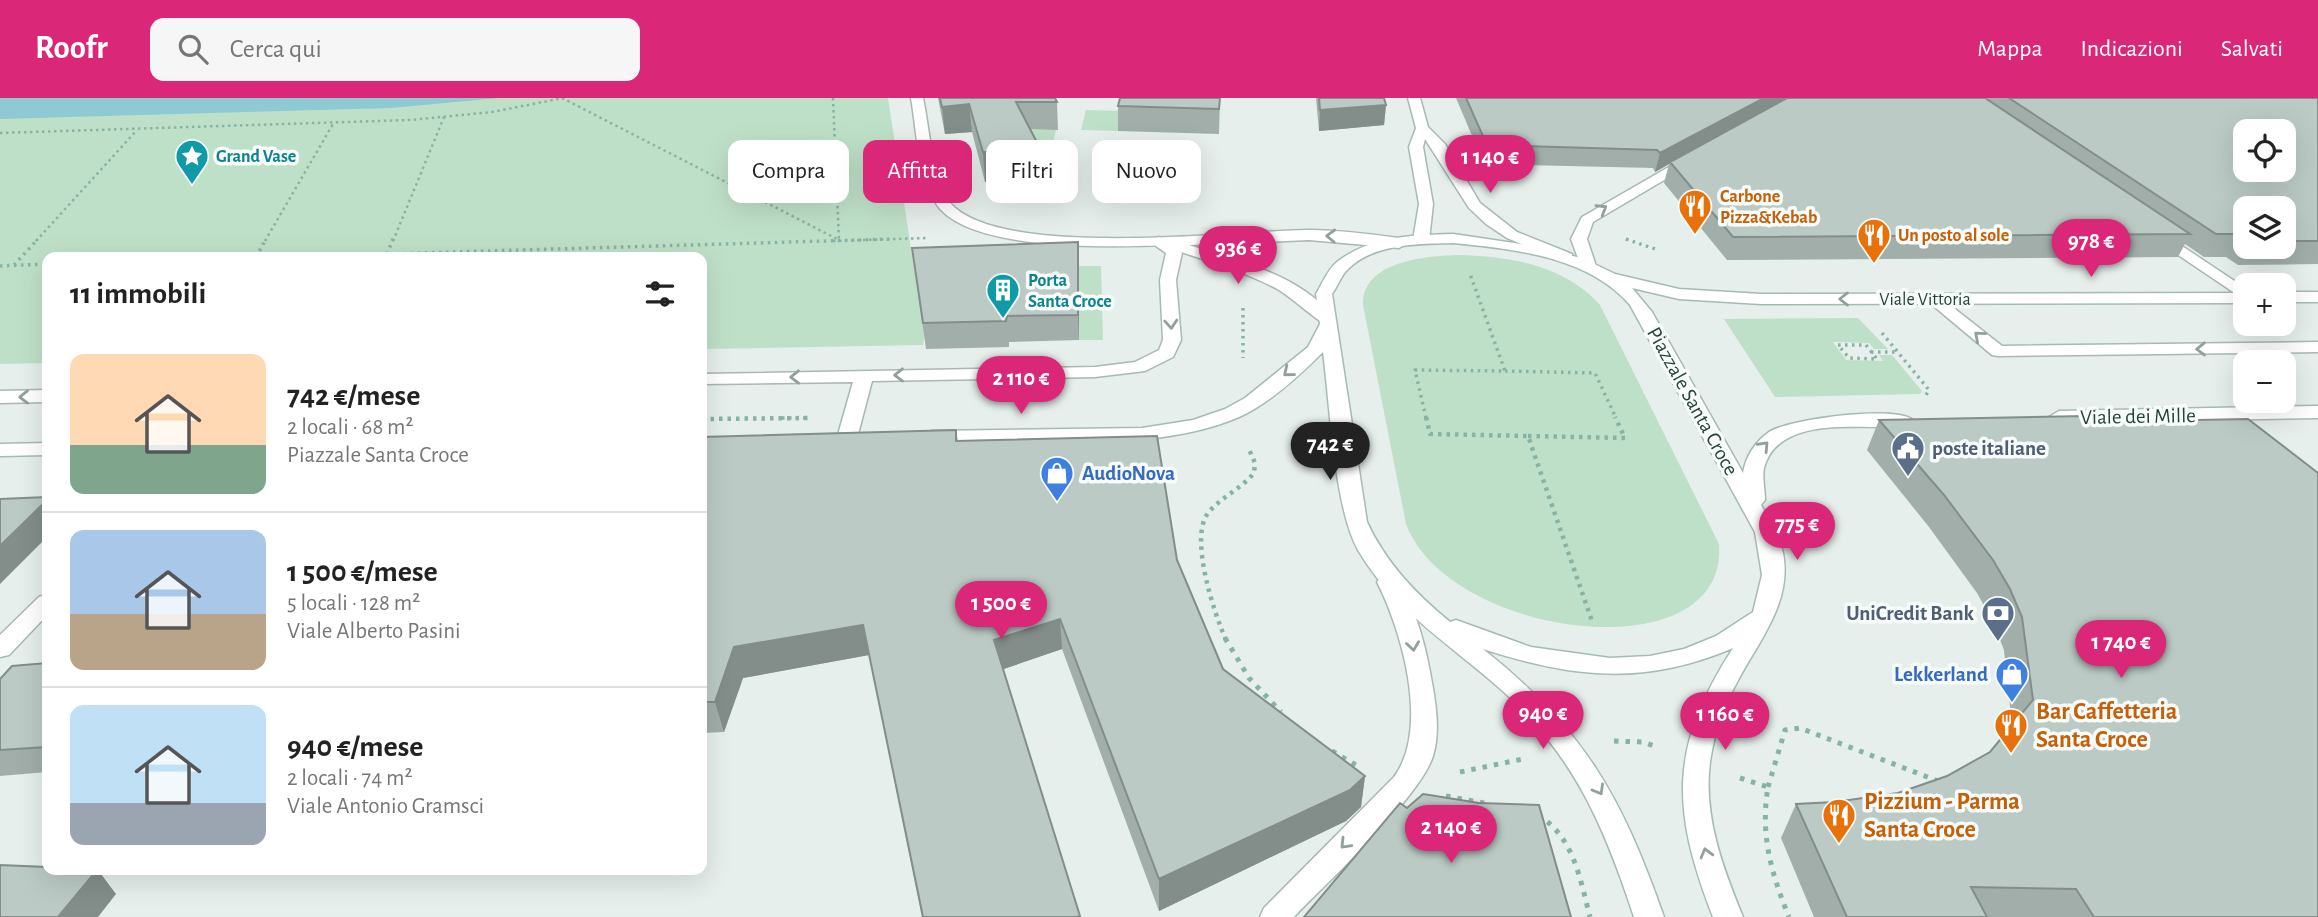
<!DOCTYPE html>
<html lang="it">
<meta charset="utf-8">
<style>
body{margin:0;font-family:"Alegreya Sans",sans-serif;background:#f6f6f6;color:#222;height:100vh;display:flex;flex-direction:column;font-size:26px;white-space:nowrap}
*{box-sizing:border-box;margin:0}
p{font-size:23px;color:#767676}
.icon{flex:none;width:38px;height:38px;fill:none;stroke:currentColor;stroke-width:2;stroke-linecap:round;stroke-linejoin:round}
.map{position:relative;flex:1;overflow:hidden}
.sheet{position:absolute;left:42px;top:154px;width:665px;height:623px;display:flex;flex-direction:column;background:#fff;border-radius:14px;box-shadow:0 7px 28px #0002}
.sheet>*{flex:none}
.guide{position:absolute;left:728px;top:42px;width:665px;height:63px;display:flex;gap:14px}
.buttons{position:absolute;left:2233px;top:21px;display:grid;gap:14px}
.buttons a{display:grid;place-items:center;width:63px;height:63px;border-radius:14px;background:#fff;box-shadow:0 7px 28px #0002;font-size:35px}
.price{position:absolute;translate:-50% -60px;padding:0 16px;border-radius:24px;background:#db2777;color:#fff;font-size:23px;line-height:46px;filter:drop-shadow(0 2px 4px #0008)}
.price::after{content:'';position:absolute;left:50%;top:42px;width:21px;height:16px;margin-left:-10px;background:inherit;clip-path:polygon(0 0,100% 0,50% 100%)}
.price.selected{background:#222;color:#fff}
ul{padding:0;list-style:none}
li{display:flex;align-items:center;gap:21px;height:175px;padding:0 28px}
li+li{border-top:2px solid #e0e0e0}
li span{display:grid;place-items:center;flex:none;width:196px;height:140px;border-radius:14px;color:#555}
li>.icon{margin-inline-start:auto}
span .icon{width:84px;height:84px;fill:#fffc;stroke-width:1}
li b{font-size:30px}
h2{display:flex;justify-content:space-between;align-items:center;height:84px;padding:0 28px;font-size:30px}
.chip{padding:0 24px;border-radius:14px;background:#fff;box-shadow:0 7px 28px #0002;font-size:24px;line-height:63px}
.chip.selected{background:#db2777;color:#fff}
header{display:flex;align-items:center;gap:42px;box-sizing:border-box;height:98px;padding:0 35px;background:#db2777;color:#fff}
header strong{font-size:33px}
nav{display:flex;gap:38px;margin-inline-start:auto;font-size:24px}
.search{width:490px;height:63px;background:#f6f6f6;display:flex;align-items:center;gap:18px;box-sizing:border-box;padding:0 24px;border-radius:14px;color:#767676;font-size:26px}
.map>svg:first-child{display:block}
.green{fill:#bfe0c8}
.water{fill:#8ec9d4}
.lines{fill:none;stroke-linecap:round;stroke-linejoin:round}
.service-casing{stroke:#a8b8b2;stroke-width:3}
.minor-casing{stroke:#a8b8b2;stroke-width:3}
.secondary-casing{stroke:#a4bbb3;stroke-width:3}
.path-far3{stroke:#86b3a5;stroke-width:2.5;stroke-dasharray:2.5 3.5;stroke-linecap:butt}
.path-far2{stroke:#86b3a5;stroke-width:3.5;stroke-dasharray:2.5 4.5;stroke-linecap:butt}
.path-far1{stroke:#86b3a5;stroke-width:4.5;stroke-dasharray:3.5 5;stroke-linecap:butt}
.path{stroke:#86b3a5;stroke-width:5;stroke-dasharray:4.5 7;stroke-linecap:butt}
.service{fill:#fff;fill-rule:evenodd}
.minor{fill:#fff;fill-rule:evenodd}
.secondary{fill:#fff;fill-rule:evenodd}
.wall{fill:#a1aea9;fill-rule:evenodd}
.shaded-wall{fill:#838d89}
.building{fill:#bbcac4;stroke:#838d89;stroke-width:2;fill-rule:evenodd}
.oneway{stroke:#92a09c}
.labels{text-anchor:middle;stroke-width:7;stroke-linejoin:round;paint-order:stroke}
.far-culture-label{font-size:18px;font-weight:bold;fill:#0d838f;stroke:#f7fbf9;text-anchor:start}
.far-food-label{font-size:18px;font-weight:bold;fill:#c56008;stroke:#f7fbf9;text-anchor:start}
.far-street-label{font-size:18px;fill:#24423a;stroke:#f7fbf9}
.street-label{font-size:21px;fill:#24423a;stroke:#f7fbf9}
.service-label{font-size:21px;font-weight:bold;fill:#4e5e75;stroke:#f7fbf9;text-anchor:start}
.shop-label{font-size:21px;font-weight:bold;fill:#366cbe;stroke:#f7fbf9;text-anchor:start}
.near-food-label{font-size:24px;font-weight:bold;fill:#c56008;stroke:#f7fbf9;text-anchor:start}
</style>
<header>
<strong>Roofr</strong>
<div class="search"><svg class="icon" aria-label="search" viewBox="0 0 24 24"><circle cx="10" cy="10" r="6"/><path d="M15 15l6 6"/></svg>Cerca qui</div>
<nav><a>Mappa</a><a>Indicazioni</a><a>Salvati</a></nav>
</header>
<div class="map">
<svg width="2318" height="819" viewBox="0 0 2318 819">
<rect width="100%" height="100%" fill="#e6efeb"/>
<path class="green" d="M0 0H888L919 203H931L923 247 702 251V159H47V265L0 266Z
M1086 12 1123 13 1120 33 1081 32Z
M1057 28 1045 77 1041 78 1025 30Z
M1458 157C1508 158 1565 167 1600 207L1719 446C1729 576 1449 541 1406 426L1363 207C1362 163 1426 158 1458 157Z
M1079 168H1101L1103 242H1079Z
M1858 220 1888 251H1874L1869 245 1833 244 1846 262 1883 263 1879 257H1892L1922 293 1920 296 1775 299 1724 221Z"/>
<path class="water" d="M0 0H499L391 10 0 21Z"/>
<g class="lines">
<defs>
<path id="service" d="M1158 139 1173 144 1182 155 1176 182 1181 242 1173 259 1145 273 1095 279 872 283 857 340 847 346 837 340 853 284 702 286V276L1095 269 1135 264 1159 252 1163 242 1160 182 1166 155 1150 144Z
M1936 196 2002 248 2318 244V254L1998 258 1992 257 1930 205V197Z
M47 292V304L0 305V293Z"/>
<path id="minor" d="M911 0H923C929 27 933 88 952 107 1006 161 1232 133 1309 132 1339 132 1369 136 1399 140L1407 145 1399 150 1309 142 1189 147C1238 163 1303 177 1335 222L1327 227C1321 226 1291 199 1279 192 1246 174 1208 163 1172 151L1170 147C1116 149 965 155 935 104 917 74 917 33 911 0Z
M1408 0H1420L1428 29 1445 46 1480 105 1517 134 1572 156V162H1560L1507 140 1486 126 1469 110 1425 41 1423 49 1433 106 1429 142 1426 145H1416L1413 142 1419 106 1409 49 1416 30Z
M1686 59 1698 62 1593 124 1587 141 1596 168 1594 171H1582L1571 141 1582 119Z
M2158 132 2245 190V202L2153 140V134Z
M1388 477 1396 479C1414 507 1424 541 1430 574 1435 600 1441 632 1433 658 1419 701 1328 783 1294 819H1260L1264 810 1394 679C1430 630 1402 533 1377 484L1380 479Z
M47 496V517L9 557 0 559V537L39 499Z"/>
<path id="secondary" d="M1453 136 1541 149 1584 161 1615 176 1679 191 1761 196 2245 195V205L1761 206 1679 201 1632 190 1652 214 1743 375C1746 358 1755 344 1769 334 1788 321 1900 306 1914 323 1907 332 1893 329 1883 329 1844 329 1777 322 1764 370 1762 379 1765 392 1765 402L1761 407C1770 423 1779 437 1783 455 1793 506 1756 546 1735 588 1722 611 1714 637 1710 664 1703 718 1723 770 1743 819H1713C1671 710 1669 650 1733 550 1644 588 1573 580 1483 551 1584 631 1622 699 1664 819H1634C1605 731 1576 661 1506 596 1456 550 1393 513 1358 452 1334 409 1330 306 1323 254 1300 277 1269 306 1239 319 1157 355 1021 344 931 345L921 339 931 333 1142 330 1193 322 1225 311 1245 300 1308 249 1320 226 1316 196C1322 186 1328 171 1337 164 1370 138 1414 137 1453 136ZM1453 145C1513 151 1588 158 1630 207L1755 434 1762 477 1753 514 1716 538 1684 551 1650 558 1610 560 1531 549 1456 522 1450 524C1415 495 1386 465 1367 424L1332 196C1337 189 1341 178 1347 172 1373 145 1419 146 1453 145Z
M2284 194H2318V204H2284Z
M2318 308V320L2059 325 2049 319 2059 313Z
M47 345V357L0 358V346Z"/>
</defs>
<use href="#service" class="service-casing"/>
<use href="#minor" class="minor-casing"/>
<use href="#secondary" class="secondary-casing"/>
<path class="path-far3" d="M562 0 839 142
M833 0 839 142
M0 35 410 22 492 14 563 0
M1626 141 1631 143
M36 143 137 32
M265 143 333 26
M393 143 444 19
M833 143 927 140"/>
<path class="path-far2" d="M1626 141 1655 151
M387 156 393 141
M256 159 266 141
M285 159 892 141
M14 167 38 141
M0 168 47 166
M1243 210V260
M1882 235 1929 292 1926 297
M1838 247H1866L1877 261 1849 260Z
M1871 254H1897
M1505 273 1595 275 1616 320
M782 320H810
M1426 320 1415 272 1505 273 1470 176"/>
<path class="path-far1" d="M1426 319 1430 336 1528 338 1593 526
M702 321 810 320
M1528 338 1625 340 1615 319
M1226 542C1214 515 1189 440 1208 415 1221 399 1241 391 1254 375L1255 365 1248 349"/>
<path class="path" d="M1225 540 1249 580 1281 614
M1614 643 1643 644 1657 649
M1332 653 1361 670
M1460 674 1523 661
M1740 680 1768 689C1760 736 1771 775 1789 819
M1768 689 1785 632 1800 630 1938 683
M1446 698 1489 706
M1538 717C1574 739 1580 781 1590 819"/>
<use href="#service" class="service"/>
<use href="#minor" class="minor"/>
<use href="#secondary" class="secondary"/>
</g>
<path class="wall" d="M938 0H1055L1057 4 1058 32 1031 31 1042 79 985 84 972 34 945 36Z
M1220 0 1219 36 1118 33V8Z
M1316 0H1384L1386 7 1384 27 1319 33Z
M1456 0H2318V166L2238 167 2226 159H2204L2185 146 2178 159 1727 162 1664 85 1669 66 1655 74 1653 70 1484 66ZM2245 110H2284V149H2245Z
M912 150 1079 168V242L1009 244V249L926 251Z
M1879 322 2318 819H1814L1781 740 1796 706 1835 704 1898 695 1947 678 1990 654 2012 627 2004 552 1993 524 1977 495 1929 429 1867 352Z
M956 332 958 343 1177 462 1223 571 1365 678 1361 709 1346 723 1159 813 1062 551 1003 571 1080 819H922L869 557 743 580 724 634 702 635V339Z
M47 565V674L0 678V581Z"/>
<path class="shaded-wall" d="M1764 0H1788L1670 64 1669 66 1655 74 1660 55Z
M969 6 972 34 945 36 942 9Z
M1386 7 1384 27 1319 33 1320 12Z
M1040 50 1042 79 985 84 983 54Z
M1078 144 1079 168V242L1078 217Z
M47 402V439L0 486V448Z
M1060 521 1062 551 998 573 994 542Z
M863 527 869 557 743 580 724 634 715 604 734 549Z
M1365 678 1361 709 1346 723 1159 813V781Z
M98 772 116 796 98 819H58Z"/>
<path class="building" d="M940 0H1055L1057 4H1016L1040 50 983 54 969 6 942 9Z
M1120 0H1220L1219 11 1118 8Z
M1319 0H1384L1386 7 1320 12Z
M1466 0H1764L1660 55 1657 52 1487 47Z
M1787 0H1985L2190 136 1733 139 1670 64Z
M2009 0H2318V143H2284V110H2245V140L2238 136H2216ZM2245 33H2284V72H2245Z
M1078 144V217L1007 218 1006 223 923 225 912 150Z
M2085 318 2092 324 2248 321 2318 375V819H2094L2076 791 1971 789 1987 819H1847L1796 706 1835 704 1898 695 1947 678 1990 654 2033 602 2022 519 2010 491 1993 462 1944 397 1879 322Z
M956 332V343L1157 338 1177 462 1223 571 1365 678 1350 692 1159 781 1060 521 994 542 1080 818 1076 819H923L863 527 734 549 715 604H702V339Z
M47 399V402L0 448V401Z
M47 565V649L0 652V581L12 568Z
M1423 696 1479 705 1539 707 1571 819H1304L1400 705 1407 710Z
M0 767 47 769V772H97L58 819H0Z"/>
<defs><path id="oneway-chevron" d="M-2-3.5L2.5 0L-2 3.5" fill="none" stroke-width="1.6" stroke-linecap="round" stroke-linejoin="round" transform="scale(1.75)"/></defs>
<g class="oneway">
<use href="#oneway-chevron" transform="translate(1602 111) rotate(-31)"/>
<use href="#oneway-chevron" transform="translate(1331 138) rotate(-178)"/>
<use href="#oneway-chevron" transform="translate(1844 201) rotate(180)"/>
<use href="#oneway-chevron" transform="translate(1171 226) rotate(86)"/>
<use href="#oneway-chevron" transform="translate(1979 238) rotate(-139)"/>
<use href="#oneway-chevron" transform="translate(2201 251) rotate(179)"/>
<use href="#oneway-chevron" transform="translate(1288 274) rotate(141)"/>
<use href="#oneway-chevron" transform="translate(899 277) rotate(179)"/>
<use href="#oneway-chevron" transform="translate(795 279) rotate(179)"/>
<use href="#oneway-chevron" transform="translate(24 299) rotate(179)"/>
<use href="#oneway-chevron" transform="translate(1764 348) rotate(-47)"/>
<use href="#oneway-chevron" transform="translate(1413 548) rotate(82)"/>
<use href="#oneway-chevron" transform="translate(1599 692) rotate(60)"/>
<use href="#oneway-chevron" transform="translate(1345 746) rotate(134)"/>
<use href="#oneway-chevron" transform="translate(1706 755) rotate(-105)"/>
</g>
<defs>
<symbol id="sight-pin" viewBox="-11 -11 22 30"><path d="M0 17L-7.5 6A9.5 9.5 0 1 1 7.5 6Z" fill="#0f9aa8" stroke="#f7fbf9"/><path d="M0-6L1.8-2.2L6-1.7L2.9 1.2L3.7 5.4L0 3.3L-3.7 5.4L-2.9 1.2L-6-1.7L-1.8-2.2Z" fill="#fff"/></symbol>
<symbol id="restaurant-pin" viewBox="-11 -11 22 30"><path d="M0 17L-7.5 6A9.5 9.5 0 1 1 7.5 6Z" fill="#e8710a" stroke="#f7fbf9"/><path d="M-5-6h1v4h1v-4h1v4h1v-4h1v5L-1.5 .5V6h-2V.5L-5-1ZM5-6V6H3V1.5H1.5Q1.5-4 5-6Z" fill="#fff"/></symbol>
<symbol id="building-pin" viewBox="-11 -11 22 30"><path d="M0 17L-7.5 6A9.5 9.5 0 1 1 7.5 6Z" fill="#0f9aa8" stroke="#f7fbf9"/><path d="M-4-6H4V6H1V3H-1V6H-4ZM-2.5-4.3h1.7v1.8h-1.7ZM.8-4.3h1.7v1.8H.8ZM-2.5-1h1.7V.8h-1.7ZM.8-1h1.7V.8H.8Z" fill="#fff"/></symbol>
<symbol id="civic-pin" viewBox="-11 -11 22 30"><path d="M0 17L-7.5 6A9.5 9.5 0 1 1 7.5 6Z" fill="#5c6f8a" stroke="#f7fbf9"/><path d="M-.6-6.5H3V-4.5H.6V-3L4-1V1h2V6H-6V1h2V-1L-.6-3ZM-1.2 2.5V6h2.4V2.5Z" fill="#fff"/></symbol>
<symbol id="shop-pin" viewBox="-11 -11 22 30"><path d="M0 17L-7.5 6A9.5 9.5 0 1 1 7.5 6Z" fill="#3f7fe0" stroke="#f7fbf9"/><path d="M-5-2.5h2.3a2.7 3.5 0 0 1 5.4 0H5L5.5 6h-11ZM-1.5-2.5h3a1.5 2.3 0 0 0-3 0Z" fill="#fff"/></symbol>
<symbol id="bank-pin" viewBox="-11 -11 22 30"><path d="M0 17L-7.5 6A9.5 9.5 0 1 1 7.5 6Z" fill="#5c6f8a" stroke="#f7fbf9"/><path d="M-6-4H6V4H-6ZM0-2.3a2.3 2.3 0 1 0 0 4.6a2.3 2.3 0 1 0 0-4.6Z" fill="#fff"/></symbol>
</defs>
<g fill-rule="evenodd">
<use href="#sight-pin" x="173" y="39" width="38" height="52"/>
<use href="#restaurant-pin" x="1676" y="89" width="38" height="52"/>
<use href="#restaurant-pin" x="1855" y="118" width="38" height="52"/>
<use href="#building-pin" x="984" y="173" width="38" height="52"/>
<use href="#civic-pin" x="1889" y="331" width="38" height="52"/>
<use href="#shop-pin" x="1038" y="356" width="38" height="52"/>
<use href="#bank-pin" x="1979" y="496" width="38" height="52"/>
<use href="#shop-pin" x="1993" y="557" width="38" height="52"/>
<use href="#restaurant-pin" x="1992" y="608" width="38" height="52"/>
<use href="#restaurant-pin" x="1820" y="698" width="38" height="52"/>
</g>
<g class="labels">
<g class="far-culture-label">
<text x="216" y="64">Grand Vase</text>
<text x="1028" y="188">Porta<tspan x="1028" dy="21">Santa Croce</tspan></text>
</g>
<g class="far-food-label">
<text x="1720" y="104">Carbone<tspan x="1720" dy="21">Pizza&amp;Kebab</tspan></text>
<text x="1898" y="143">Un posto al sole</text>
</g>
<g class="far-street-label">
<text x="1925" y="207">Viale Vittoria</text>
</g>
<g class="street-label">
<text transform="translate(1693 303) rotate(61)" y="7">Piazzale Santa Croce</text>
<text transform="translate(2138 318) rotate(-1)" y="7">Viale dei Mille</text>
</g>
<g class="service-label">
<text x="1932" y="357">poste italiane</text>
<text x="1974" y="522" text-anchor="end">UniCredit Bank</text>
</g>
<g class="shop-label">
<text x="1082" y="382">AudioNova</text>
<text x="1988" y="583" text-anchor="end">Lekkerland</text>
</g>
<g class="near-food-label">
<text x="2036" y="621">Bar Caffetteria<tspan x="2036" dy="28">Santa Croce</tspan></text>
<text x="1864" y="711">Pizzium - Parma<tspan x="1864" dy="28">Santa Croce</tspan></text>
</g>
</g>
</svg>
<div class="buttons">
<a><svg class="icon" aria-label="locate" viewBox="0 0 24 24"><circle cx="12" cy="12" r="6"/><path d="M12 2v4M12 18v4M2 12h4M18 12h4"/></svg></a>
<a><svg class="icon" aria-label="layers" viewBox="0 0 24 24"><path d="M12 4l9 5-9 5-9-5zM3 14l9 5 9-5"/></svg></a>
<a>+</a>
<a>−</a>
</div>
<b class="price" style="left:1490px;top:97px">1 140 €</b>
<b class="price" style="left:2091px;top:181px">978 €</b>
<b class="price" style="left:1238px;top:188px">936 €</b>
<b class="price" style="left:1021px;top:318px">2 110 €</b>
<b class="price selected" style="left:1330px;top:384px">742 €</b>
<b class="price" style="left:1797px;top:464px">775 €</b>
<b class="price" style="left:1001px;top:543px">1 500 €</b>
<b class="price" style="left:2121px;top:582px">1 740 €</b>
<b class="price" style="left:1543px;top:653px">940 €</b>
<b class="price" style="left:1725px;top:654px">1 160 €</b>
<b class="price" style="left:1451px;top:767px">2 140 €</b>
<div class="guide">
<a class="chip">Compra</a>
<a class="chip selected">Affitta</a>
<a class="chip">Filtri</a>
<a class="chip">Nuovo</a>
</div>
<section class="sheet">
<h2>11 immobili<svg class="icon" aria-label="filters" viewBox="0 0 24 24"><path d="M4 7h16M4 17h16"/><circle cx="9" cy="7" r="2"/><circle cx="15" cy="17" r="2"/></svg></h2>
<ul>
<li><span style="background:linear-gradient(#ffd9b3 65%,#7fa58c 0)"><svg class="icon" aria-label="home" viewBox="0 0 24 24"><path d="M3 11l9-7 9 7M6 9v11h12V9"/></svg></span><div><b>742 €/mese</b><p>2 locali · 68 m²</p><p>Piazzale Santa Croce</p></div></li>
<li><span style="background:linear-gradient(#a9c7e8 60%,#b9a48a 0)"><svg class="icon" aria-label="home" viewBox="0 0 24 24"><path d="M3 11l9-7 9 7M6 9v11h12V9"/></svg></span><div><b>1 500 €/mese</b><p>5 locali · 128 m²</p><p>Viale Alberto Pasini</p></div></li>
<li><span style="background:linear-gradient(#bfe0f5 70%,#9aa5b1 0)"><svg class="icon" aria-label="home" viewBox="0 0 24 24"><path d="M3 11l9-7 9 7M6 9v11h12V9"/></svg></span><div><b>940 €/mese</b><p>2 locali · 74 m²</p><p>Viale Antonio Gramsci</p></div></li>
</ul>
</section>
</div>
